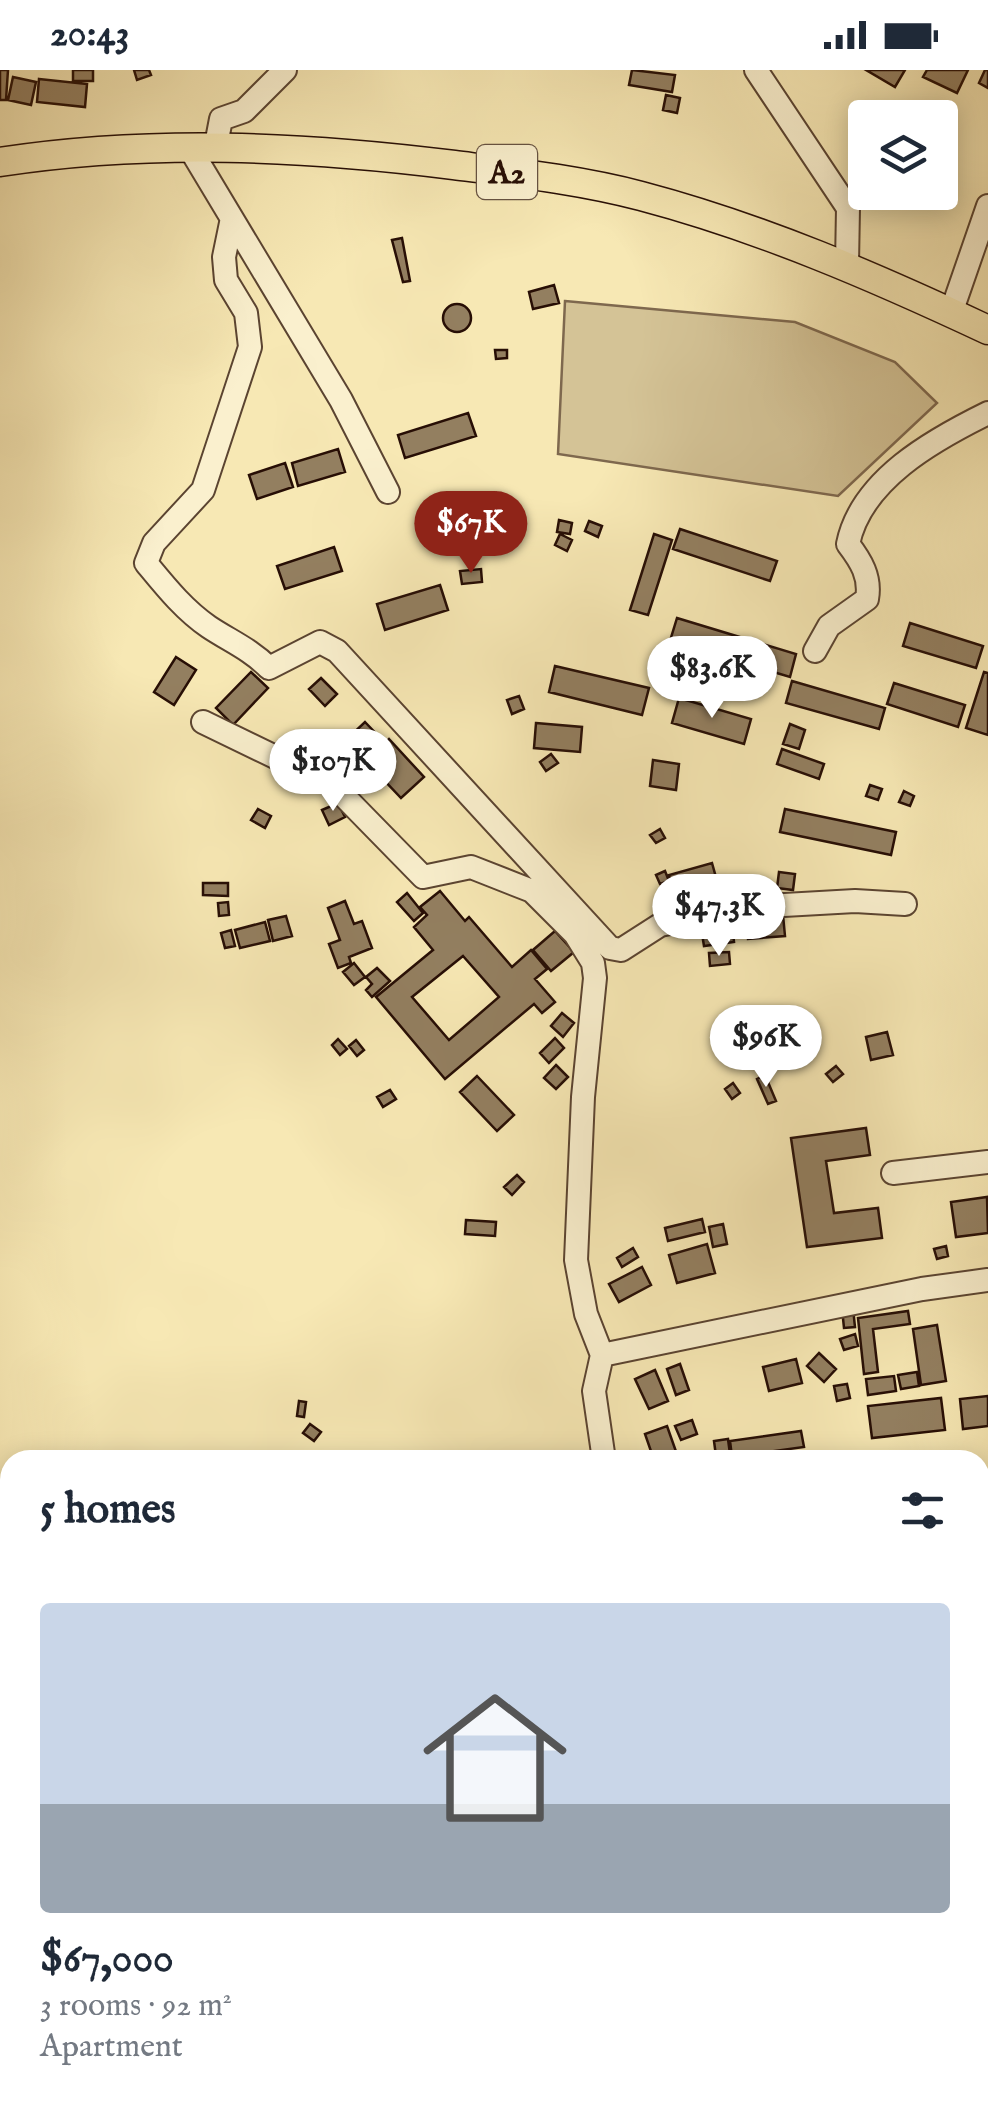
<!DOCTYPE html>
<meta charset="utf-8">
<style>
body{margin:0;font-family:"IM FELL English",serif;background:#f2f2f3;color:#1f2937;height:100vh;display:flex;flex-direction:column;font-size:38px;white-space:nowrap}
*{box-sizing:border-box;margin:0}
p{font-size:32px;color:#747a83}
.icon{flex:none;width:55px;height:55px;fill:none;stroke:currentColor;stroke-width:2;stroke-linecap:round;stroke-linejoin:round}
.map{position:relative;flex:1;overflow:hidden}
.side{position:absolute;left:0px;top:1380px;width:990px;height:672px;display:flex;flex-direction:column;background:#fff;border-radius:30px 30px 0 0;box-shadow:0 5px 25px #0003}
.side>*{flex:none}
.buttons{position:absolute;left:848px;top:30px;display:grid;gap:20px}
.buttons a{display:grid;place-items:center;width:110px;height:110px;border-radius:10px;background:#fff;box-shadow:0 5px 25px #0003;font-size:50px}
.price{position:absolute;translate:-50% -85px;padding:0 22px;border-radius:35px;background:#fff;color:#222;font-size:32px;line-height:65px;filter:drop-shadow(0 2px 5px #0008)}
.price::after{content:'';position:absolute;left:50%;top:60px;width:30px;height:22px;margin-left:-15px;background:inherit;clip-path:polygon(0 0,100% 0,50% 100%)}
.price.current{background:#8f2418;color:#fff}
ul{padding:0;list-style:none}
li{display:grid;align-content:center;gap:20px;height:530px;padding:0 40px}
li+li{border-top:2px solid #e0e1e3}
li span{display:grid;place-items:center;height:310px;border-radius:10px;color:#555}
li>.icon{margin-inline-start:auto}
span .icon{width:180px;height:180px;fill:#fffc;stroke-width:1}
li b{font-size:42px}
h2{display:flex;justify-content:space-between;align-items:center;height:120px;padding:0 40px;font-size:42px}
.status{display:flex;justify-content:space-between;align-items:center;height:70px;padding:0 50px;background:#fff;direction:ltr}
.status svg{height:28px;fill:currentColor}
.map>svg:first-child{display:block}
.green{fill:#d4c396;stroke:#7e684e;stroke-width:2.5}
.building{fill:#937f60;stroke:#270e05;stroke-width:2.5;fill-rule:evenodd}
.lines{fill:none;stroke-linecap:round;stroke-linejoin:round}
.minor-casing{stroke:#5b4431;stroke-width:26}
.major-casing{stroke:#270e05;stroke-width:31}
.path{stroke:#270e05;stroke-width:2.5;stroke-dasharray:2.5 5;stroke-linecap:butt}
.minor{stroke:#faf0ce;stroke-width:22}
.major{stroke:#f7e8b4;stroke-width:28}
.labels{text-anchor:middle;stroke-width:9;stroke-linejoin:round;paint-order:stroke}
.shield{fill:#faf0ce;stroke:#665241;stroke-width:2.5}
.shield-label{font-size:32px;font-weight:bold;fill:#270e05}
</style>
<div class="status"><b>20:43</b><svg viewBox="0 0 49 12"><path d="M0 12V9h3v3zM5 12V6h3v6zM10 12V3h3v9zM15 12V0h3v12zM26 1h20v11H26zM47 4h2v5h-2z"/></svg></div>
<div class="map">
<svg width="988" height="2051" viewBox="0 0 988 2051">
<rect width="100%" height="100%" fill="#f7e8b4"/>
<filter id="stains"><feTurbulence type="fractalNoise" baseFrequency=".002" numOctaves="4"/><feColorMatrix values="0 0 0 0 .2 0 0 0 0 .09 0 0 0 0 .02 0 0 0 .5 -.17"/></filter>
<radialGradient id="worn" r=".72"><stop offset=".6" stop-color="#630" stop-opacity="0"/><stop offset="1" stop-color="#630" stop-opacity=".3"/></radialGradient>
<path class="green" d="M565 231 795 252 895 292 937 333 838 426 558 384Z"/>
<path class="building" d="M0 0H8L6 30H0Z
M73 0H93V11H73Z
M134 0H149L151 5 137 10Z
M632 0 675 5 672 22 629 15Z
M866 0H905L895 17Z
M927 0H968L957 23 923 7Z
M985 0H988V18L979 13Z
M13 7 36 12 31 35 8 30Z
M39 9 87 14 85 37 37 32Z
M666 25 680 28 677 43 663 40Z
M402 168 410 211 403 212 392 170Z
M554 215 559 233 533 239 529 222Z
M443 248a14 14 0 1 1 28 0a14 14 0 1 1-28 0Z
M495 280H507V288L496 289Z
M468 343 476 366 405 388 398 365Z
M338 379 345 402 298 416 292 393Z
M285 393 293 417 257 429 249 405Z
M496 423 504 449 431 473 422 448Z
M559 450 572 453 570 464 557 462Z
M589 451 602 456 598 467 585 461Z
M680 459 777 491 770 511 673 479Z
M560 464 572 470 567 481 555 475Z
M654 464 672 470 648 545 630 540Z
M334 477 342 501 285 519 277 496Z
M481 499 482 512 462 514 460 501Z
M440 515 448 540 385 560 377 534Z
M677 548 796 584 790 607 670 571Z
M910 553 983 576 976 598 903 576Z
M176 587 196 600 174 635 154 622Z
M555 596 649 618 642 645 549 622Z
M251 602 268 618 233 655 216 638Z
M984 602 988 603V665L966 658Z
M321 608 337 624 325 636 309 619Z
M792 611 885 638 879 659 786 633Z
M894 613 965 635 958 657 887 634Z
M519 626 524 639 512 644 507 630Z
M679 628 751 649 744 674 672 653Z
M365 652 385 673 389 669 424 707 401 728 346 670Z
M536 653 582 657 580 682 534 678Z
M790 654 805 660 799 679 783 674Z
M782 679 824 694 819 709 777 694Z
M551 684 558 693 546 701 540 692Z
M653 690 679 694 676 720 650 716Z
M870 715 882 719 878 730 866 726Z
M904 721 914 726 910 736 899 732Z
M338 733 345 747 329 755 322 740Z
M258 739 271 746 265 758 251 750Z
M785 739 896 762 891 785 780 762Z
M660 759 665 768 656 773 650 765Z
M712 793 717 811 674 823 669 805Z
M665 801 669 811 660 814 656 805Z
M779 802 795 804 793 820 777 818Z
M203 813H228V826L203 825Z
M440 821 465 851 469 847 512 897 531 880 547 899 535 909 555 932 542 943 534 934 445 1009 376 927 433 880 414 857 427 845 420 837ZM463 886 499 927 449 970 412 927Z
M407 823 423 843 414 851 397 832Z
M345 831 354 854 362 851 372 878 349 887 351 893 338 898 329 874 340 870 328 838Z
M228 832 229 845 219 846 218 833Z
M783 845 785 866 748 869 746 848Z
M286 846 292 866 273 871 268 850Z
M265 852 270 871 240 878 235 860Z
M732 852 734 872 704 876 701 857Z
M231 860 235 876 225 878 221 863Z
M555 861 574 882 551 901 533 880Z
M729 882 730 894 710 896 709 883Z
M354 893 365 907 354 915 343 902Z
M377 898 390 911 372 927 366 920 372 914 366 907Z
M562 943 574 953 563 967 551 956Z
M887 962 893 985 871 990 866 967Z
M555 968 564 978 549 993 540 983Z
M338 969 347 979 340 985 332 975Z
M356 970 364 980 357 986 349 976Z
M556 995 568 1007 556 1019 544 1008Z
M836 996 843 1004 833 1012 826 1004Z
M765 1005 776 1031 768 1034 757 1009Z
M477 1006 514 1045 497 1061 460 1022Z
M733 1013 740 1023 732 1029 725 1019Z
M390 1020 396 1029 383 1037 377 1027Z
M866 1058 870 1085 826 1091 834 1143 878 1138 882 1168 807 1177 791 1068Z
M517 1105 524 1112 512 1125 504 1117Z
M987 1127 988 1163 956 1167 951 1132Z
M702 1149 705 1162 668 1171 665 1158Z
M466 1150 496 1152 495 1166 465 1164Z
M723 1154 727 1174 713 1177 709 1157Z
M707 1174 715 1203 677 1213 669 1185Z
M946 1176 948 1186 937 1189 934 1179Z
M633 1178 638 1187 622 1197 617 1188Z
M642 1197 651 1215 619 1232 609 1214Z
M853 1238 855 1257 844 1258 842 1239Z
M908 1241 910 1254 873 1259 878 1302 864 1304 858 1248Z
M937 1255 946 1311 921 1315 913 1259Z
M855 1264 858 1276 844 1280 840 1269Z
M819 1283 836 1299 824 1312 807 1296Z
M796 1289 802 1313 769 1321 763 1297Z
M680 1294 689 1320 676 1325 667 1299Z
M655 1300 668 1331 649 1339 635 1309Z
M917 1302 919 1316 901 1319 898 1305Z
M894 1306 896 1321 868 1325 866 1309Z
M847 1314 850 1328 837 1331 834 1316Z
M988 1326V1356L963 1359 960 1329Z
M941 1328 945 1360 872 1368 868 1336Z
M299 1331 306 1332 304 1347 297 1346Z
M692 1350 697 1364 681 1370 675 1356Z
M310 1354 321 1362 314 1371 303 1363Z
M667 1356 679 1390H654L645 1364Z
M801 1361 804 1377 732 1387 730 1371Z
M728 1369 730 1384 716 1386 714 1371Z
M988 1467V1491L980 1492V1468Z
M980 1674 987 1708 980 1710Z
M988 1748V1775L980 1777V1749Z
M980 1827 988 1828V1861L980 1860Z"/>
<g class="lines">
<defs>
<path id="minor" d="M756 0 848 138 847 194
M216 75 221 49 244 41 285 0
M189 77 341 330 388 422
M231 153 224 187 226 210 246 243 250 277 203 420 154 473 146 493C165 516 184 540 209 557 230 571 250 579 269 598L320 572 337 581 610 878 621 880 660 855 749 837 855 831 905 834
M951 243 988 136
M815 581 829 556 867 529C871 507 861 491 848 474 861 410 933 370 988 343
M203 652 333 715 423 807 471 797 532 821 575 864 593 893 595 908 583 1027 576 1190 586 1244 602 1285 594 1321 604 1390
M893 1103 988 1092
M602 1285 922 1219 988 1210
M0 1569 10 1581
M980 1794H988"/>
<path id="major" d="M0 92C151 69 303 76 454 95 517 103 580 110 641 126 762 158 875 207 988 260"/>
</defs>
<use href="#minor" class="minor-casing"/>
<use href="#major" class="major-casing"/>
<path class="path" d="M59 2051 68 2042"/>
<use href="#minor" class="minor"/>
<use href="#major" class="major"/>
</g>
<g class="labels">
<rect class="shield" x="477" y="75" width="60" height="54" rx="8"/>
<g class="shield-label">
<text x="507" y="113">A2</text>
</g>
</g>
<rect width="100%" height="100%" filter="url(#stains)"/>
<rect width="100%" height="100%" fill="url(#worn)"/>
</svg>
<div class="buttons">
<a><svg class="icon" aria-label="layers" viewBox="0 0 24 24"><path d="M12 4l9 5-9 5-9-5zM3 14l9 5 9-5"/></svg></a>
</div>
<b class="price current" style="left:471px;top:506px">$67K</b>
<b class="price" style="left:712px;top:651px">$83.6K</b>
<b class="price" style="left:333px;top:744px">$107K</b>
<b class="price" style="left:719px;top:889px">$47.3K</b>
<b class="price" style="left:766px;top:1020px">$96K</b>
<section class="side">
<h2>5 homes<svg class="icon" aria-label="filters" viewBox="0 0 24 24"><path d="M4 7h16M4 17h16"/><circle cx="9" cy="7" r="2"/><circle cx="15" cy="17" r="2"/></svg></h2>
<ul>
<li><span style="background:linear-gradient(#c9d6e8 65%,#9aa5b1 0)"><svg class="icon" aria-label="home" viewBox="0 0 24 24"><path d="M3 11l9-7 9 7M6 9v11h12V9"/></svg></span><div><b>$67,000</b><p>3 rooms · 92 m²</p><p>Apartment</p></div></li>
</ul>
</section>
</div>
